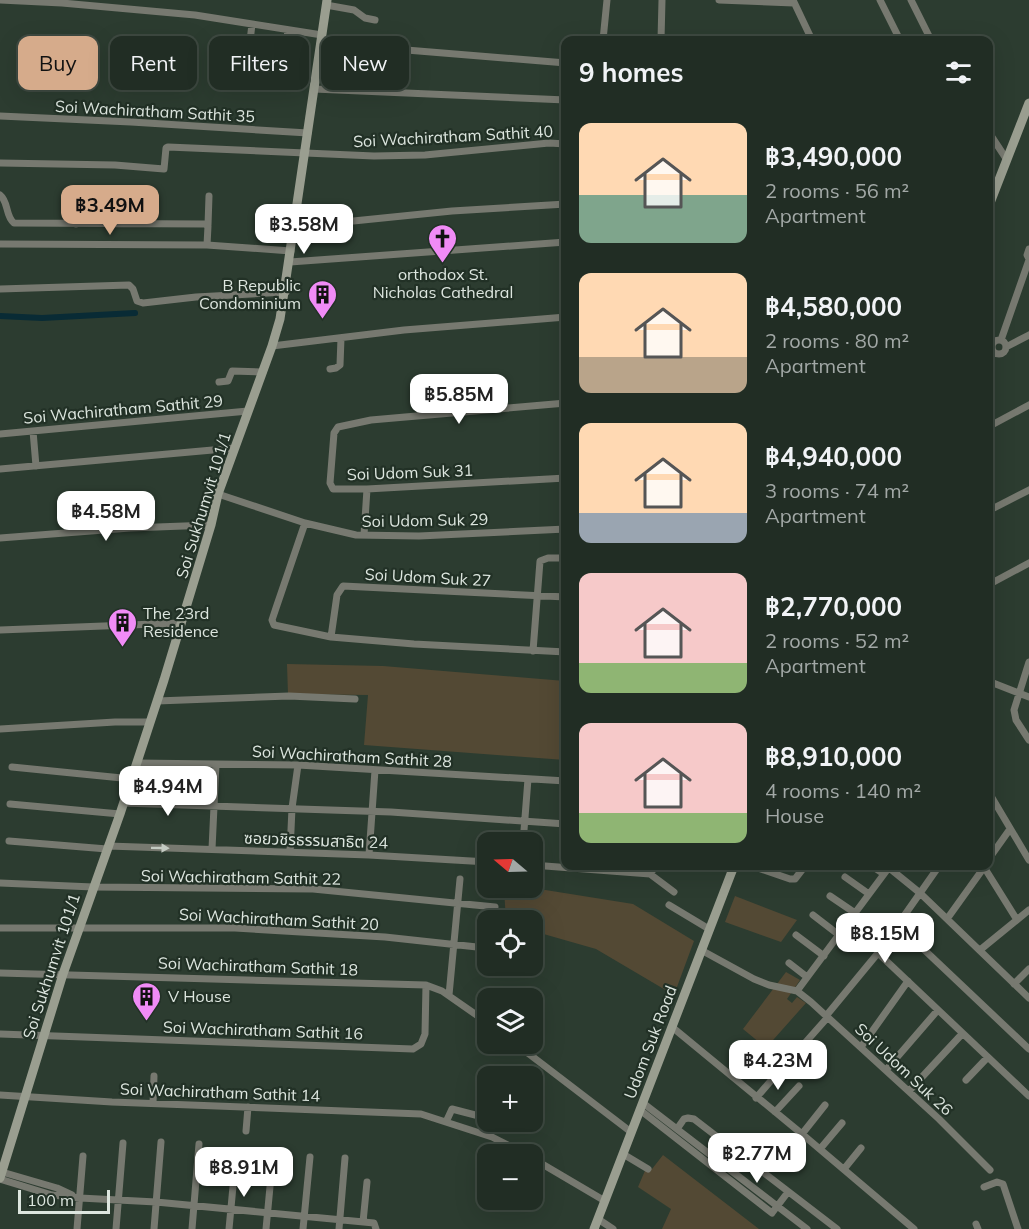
<!DOCTYPE html>
<meta charset="utf-8">
<style>
body{margin:0;font-family:Mulish,"Noto Sans Thai",sans-serif;background:#2d3931;color:#f1f3f6;height:100vh;display:flex;flex-direction:column;font-size:22px;white-space:nowrap}
*{box-sizing:border-box;margin:0}
p{font-size:20px;color:#a2a8a6}
.icon{flex:none;width:33px;height:33px;fill:none;stroke:currentColor;stroke-width:2;stroke-linecap:round;stroke-linejoin:round}
.map{position:relative;flex:1;overflow:hidden}
.panel{position:absolute;left:561px;top:36px;width:432px;height:834px;display:flex;flex-direction:column;background:#212d24;border-radius:12px;box-shadow:0 6px 24px #0002,0 0 0 2px #3e4941}
.panel>*{flex:none}
.guide{position:absolute;left:18px;top:36px;width:453px;height:54px;display:flex;gap:12px}
.needle{width:39px;rotate:289deg}
.controls{position:absolute;left:477px;top:832px;display:grid;gap:12px}
.controls a{display:grid;place-items:center;width:66px;height:66px;border-radius:12px;background:#212d24;box-shadow:0 6px 24px #0002,0 0 0 2px #3e4941;font-size:30px}
.scale{position:absolute;left:18px;bottom:15px;width:92px;box-sizing:border-box;padding-left:6px;border:3px solid #dde6df;border-top:0;font-size:16px;line-height:21px;white-space:nowrap;color:#dde6df;-webkit-text-stroke:4px #223126;paint-order:stroke}
.price{position:absolute;translate:-50% -51px;padding:0 14px;border-radius:12px;background:#fff;color:#222;font-size:20px;line-height:39px;filter:drop-shadow(0 2px 3px #0008)}
.price::after{content:'';position:absolute;left:50%;top:36px;width:18px;height:14px;margin-left:-9px;background:inherit;clip-path:polygon(0 0,100% 0,50% 100%)}
.price.selected{background:#d6ab8b;color:#111}
ul{padding:0;list-style:none}
li{display:flex;align-items:center;gap:18px;height:150px;padding:0 18px}
li span{display:grid;place-items:center;flex:none;width:168px;height:120px;border-radius:12px;color:#555}
li>.icon{margin-inline-start:auto}
span .icon{width:72px;height:72px;fill:#fffc;stroke-width:1}
li b{font-size:26px}
h2{display:flex;justify-content:space-between;align-items:center;height:72px;padding:0 18px;font-size:26px}
.chip{padding:0 21px;border-radius:12px;background:#212d24;box-shadow:0 6px 24px #0002,0 0 0 2px #3e4941;font-size:21px;line-height:54px}
.chip.selected{background:#d6ab8b;color:#111}
.map>svg:first-child{display:block}
.green{fill:#534934}
.lines{fill:none;stroke-linecap:round;stroke-linejoin:round}
.canal{stroke:#092b35;stroke-width:6}
.street{stroke:#777970;stroke-width:7}
.secondary{stroke:#9a9e90;stroke-width:9}
.oneway{fill:#c4cbc3}
.labels{text-anchor:middle;stroke-width:4.5;stroke-linejoin:round;paint-order:stroke}
.street-label{font-size:16px;fill:#dde6df;stroke:#223126}
.poi-label{font-size:16px;fill:#dde6df;stroke:#223126;text-anchor:start}
</style>
<div class="map">
<svg width="1029" height="1229" viewBox="0 0 1029 1229">
<rect width="100%" height="100%" fill="#2c3c30"/>
<path class="green" d="M287 664 383 666 565 681V760L364 745 368 695 288 694Z
M504 888H533L633 904 694 941 674 995 596 949 533 931 532 921H506Z
M735 896 797 920 781 942 725 922Z
M786 972 800 980 787 999 792 1003 797 997 806 1003 766 1048 743 1029Z
M663 1155 759 1229H662L671 1209 638 1187 647 1166 652 1169Z"/>
<g class="lines">
<path class="canal" d="M0 316 42 318 135 313"/>
<path class="street" d="M0 0 62 3 195 15 322 35
M719 0 794 3
M793 0 812 40
M880 0 900 40
M911 0 931 40
M326 5 354 10 365 18 375 20
M603 40 607 0
M661 40 662 0
M321 43 566 63
M247 67 252 24
M283 69 288 30
M314 89 566 100
M0 116 131 122 308 133
M988 131 1007 160
M0 163 115 165 164 169 166 148 168 147 374 156 425 155 549 143 566 144
M0 195C9 202 5 216 14 223L205 224 208 226 207 245
M76 224V193
M109 224V191
M208 225 209 196
M294 227 452 211 566 204
M0 244 207 245 291 251
M1029 249 1027 255 1029 259
M290 262 566 242
M0 289 129 285 133 289 137 301 143 303 196 297 286 292
M992 347a7 7 0 1 1 14 0a7 7 0 1 1-14 0Z
M1001 340 1029 260
M272 346 404 330 566 317
M1006 347 1029 335
M988 362 993 351
M330 369 336 368 340 365 341 338
M219 382 228 381 232 371 263 372
M566 403 371 420 338 427 334 433 330 483 333 489H367L566 478
M988 427 1029 405
M33 431 36 466
M0 434 248 411
M0 469 235 448
M218 494 305 523 356 535 419 536 566 529
M988 511 1029 490
M305 523 276 608 272 620 274 625 331 637 414 644 566 652
M364 535 367 489
M0 538 130 528 211 525
M988 585 1029 563
M0 630 181 623
M331 637 337 595 343 586 566 597
M533 651 540 561 548 558H566
M1029 662 1014 710 1016 720 1029 740
M988 681 1029 697
M157 701 289 696 355 699
M0 729 115 722H150
M137 763 298 765 566 781
M12 767 132 779
M988 791 1029 860
M123 803 391 812 566 824
M10 804 120 814
M9 841 107 849
M523 843 528 779
M108 846 369 855 488 862
M212 849 216 764
M290 852 292 808 298 765
M369 855 375 770
M988 860 1010 829
M532 865 650 874 656 866
M752 866 790 879H795L805 866
M872 866 884 874
M888 867 920 893 1029 998
M984 867 1017 920
M650 874 674 892
M845 877 869 894
M0 883 93 887 313 889 495 907
M830 896 855 913
M669 905 709 929
M813 915 839 935
M947 919 985 866
M897 924 1029 1049
M0 928H235L385 937 477 947
M796 935 824 956
M701 950 754 979 769 985 797 991 811 1002 939 1119 990 1170
M980 950 1029 910
M878 953 1029 1096
M789 963 807 977
M0 973 426 985 442 991 488 1023
M1014 984 1029 969
M797 991 890 866
M449 995 460 879
M826 1016 878 953 939 866
M672 1027 802 1134 914 1229
M0 1034 413 1049 421 1044 425 1034 426 985
M516 1044 631 1132
M861 1047 908 981
M789 1061 828 1017
M886 1070 937 1011
M966 1080 987 1058
M909 1091 962 1034
M0 1095 112 1102 421 1114 492 1137 527 1155
M756 1098 781 1069
M153 1103 154 1076
M643 1103 807 1229
M640 1110 772 1213 788 1192
M775 1112 799 1086
M446 1122 452 1109 479 1116 484 1120 481 1133
M677 1129 684 1119 688 1118 694 1119 837 1229
M246 1131 248 1107
M802 1134 825 1105
M820 1149 842 1123
M623 1154 648 1169
M532 1158 605 1201
M844 1169 861 1148
M2 1172 57 1188 72 1195
M0 1179 52 1195 80 1198 156 1202 374 1223 376 1229
M984 1187 997 1182 1003 1184 1018 1229
M598 1219 613 1229
M363 1222 367 1182
M976 1224 978 1229
M77 1229 83 1156
M116 1229 123 1143
M154 1229 161 1142
M192 1229 199 1144
M229 1229 235 1165
M266 1229 273 1155
M303 1229 310 1157
M339 1229 345 1158"/>
<path class="secondary" d="M988 208 1029 103
M0 1178 63 974 120 814 164 680 211 525 218 494 272 346 280 319 327 0
M594 1229 734 866"/>
</g>
<defs><path id="oneway-solid" d="M-6-.8H1V-3.2L6.5 0L1 3.2V.8H-6Z" transform="scale(1.5)"/></defs>
<use class="oneway" href="#oneway-solid" transform="translate(160 848) rotate(1)"/>
<defs>
<symbol id="church-pin" viewBox="-11 -11 22 30"><path d="M0 17L-7.5 6A9.5 9.5 0 1 1 7.5 6Z" fill="#f08bf6" stroke="#223126"/><path d="M-1.2-6h2.4v3.5h3.3v2.4h-3.3V6h-2.4V-.1h-3.3v-2.4h3.3Z" fill="#111"/></symbol>
<symbol id="building-pin" viewBox="-11 -11 22 30"><path d="M0 17L-7.5 6A9.5 9.5 0 1 1 7.5 6Z" fill="#f08bf6" stroke="#223126"/><path d="M-4-6H4V6H1V3H-1V6H-4ZM-2.5-4.3h1.7v1.8h-1.7ZM.8-4.3h1.7v1.8H.8ZM-2.5-1h1.7V.8h-1.7ZM.8-1h1.7V.8H.8Z" fill="#111"/></symbol>
</defs>
<g fill-rule="evenodd">
<use href="#church-pin" x="426" y="222" width="33" height="45"/>
<use href="#building-pin" x="306" y="278" width="33" height="45"/>
<use href="#building-pin" x="106" y="606" width="33" height="45"/>
<use href="#building-pin" x="130" y="980" width="33" height="45"/>
</g>
<g class="labels">
<g class="street-label">
<text transform="translate(155 111) rotate(3)" y="6">Soi Wachiratham Sathit 35</text>
<text transform="translate(453 136) rotate(-3)" y="6">Soi Wachiratham Sathit 40</text>
<text transform="translate(123 409) rotate(-5)" y="6">Soi Wachiratham Sathit 29</text>
<text transform="translate(410 472) rotate(-2)" y="6">Soi Udom Suk 31</text>
<text transform="translate(203 505) rotate(-73)" y="6">Soi Sukhumvit 101/1</text>
<text transform="translate(425 520) rotate(-1)" y="6">Soi Udom Suk 29</text>
<text transform="translate(428 577) rotate(3)" y="6">Soi Udom Suk 27</text>
<text transform="translate(352 756) rotate(3)" y="6">Soi Wachiratham Sathit 28</text>
<text transform="translate(316 840) rotate(2)" y="6">ซอยวชิรธรรมสาธิต 24</text>
<text transform="translate(241 877) rotate(1)" y="6">Soi Wachiratham Sathit 22</text>
<text transform="translate(279 919) rotate(3)" y="6">Soi Wachiratham Sathit 20</text>
<text transform="translate(51 966) rotate(-72)" y="6">Soi Sukhumvit 101/1</text>
<text transform="translate(258 966) rotate(2)" y="6">Soi Wachiratham Sathit 18</text>
<text transform="translate(263 1030) rotate(2)" y="6">Soi Wachiratham Sathit 16</text>
<text transform="translate(650 1042) rotate(-69)" y="6">Udom Suk Road</text>
<text transform="translate(904 1069) rotate(43)" y="6">Soi Udom Suk 26</text>
<text transform="translate(220 1092) rotate(2)" y="6">Soi Wachiratham Sathit 14</text>
</g>
<g class="poi-label">
<text x="443" y="280" text-anchor="middle">orthodox St.<tspan x="443" dy="18">Nicholas Cathedral</tspan></text>
<text x="301" y="291" text-anchor="end">B Republic<tspan x="301" dy="18">Condominium</tspan></text>
<text x="143" y="619">The 23rd<tspan x="143" dy="18">Residence</tspan></text>
<text x="168" y="1002">V House</text>
</g>
</g>
</svg>
<div class="controls">
<a><svg class="needle" viewBox="-14 -14 28 28"><path d="M0-13l5 13h-10z" fill="#e53935"/><path d="M0 13l5-13h-10z" fill="#a2a8a6"/></svg></a>
<a><svg class="icon" aria-label="locate" viewBox="0 0 24 24"><circle cx="12" cy="12" r="6"/><path d="M12 2v4M12 18v4M2 12h4M18 12h4"/></svg></a>
<a><svg class="icon" aria-label="layers" viewBox="0 0 24 24"><path d="M12 4l9 5-9 5-9-5zM3 14l9 5 9-5"/></svg></a>
<a>+</a>
<a>−</a>
</div>
<div class="scale">100 m</div>
<b class="price selected" style="left:110px;top:236px">฿3.49M</b>
<b class="price" style="left:304px;top:255px">฿3.58M</b>
<b class="price" style="left:459px;top:425px">฿5.85M</b>
<b class="price" style="left:106px;top:542px">฿4.58M</b>
<b class="price" style="left:168px;top:817px">฿4.94M</b>
<b class="price" style="left:885px;top:964px">฿8.15M</b>
<b class="price" style="left:778px;top:1091px">฿4.23M</b>
<b class="price" style="left:757px;top:1184px">฿2.77M</b>
<b class="price" style="left:244px;top:1198px">฿8.91M</b>
<div class="guide">
<a class="chip selected">Buy</a>
<a class="chip">Rent</a>
<a class="chip">Filters</a>
<a class="chip">New</a>
</div>
<section class="panel">
<h2>9 homes<svg class="icon" aria-label="filters" viewBox="0 0 24 24"><path d="M4 7h16M4 17h16"/><circle cx="9" cy="7" r="2"/><circle cx="15" cy="17" r="2"/></svg></h2>
<ul>
<li><span style="background:linear-gradient(#ffd9b3 60%,#7fa58c 0)"><svg class="icon" aria-label="home" viewBox="0 0 24 24"><path d="M3 11l9-7 9 7M6 9v11h12V9"/></svg></span><div><b>฿3,490,000</b><p>2 rooms · 56 m²</p><p>Apartment</p></div></li>
<li><span style="background:linear-gradient(#ffd9b3 70%,#b9a48a 0)"><svg class="icon" aria-label="home" viewBox="0 0 24 24"><path d="M3 11l9-7 9 7M6 9v11h12V9"/></svg></span><div><b>฿4,580,000</b><p>2 rooms · 80 m²</p><p>Apartment</p></div></li>
<li><span style="background:linear-gradient(#ffd9b3 75%,#9aa5b1 0)"><svg class="icon" aria-label="home" viewBox="0 0 24 24"><path d="M3 11l9-7 9 7M6 9v11h12V9"/></svg></span><div><b>฿4,940,000</b><p>3 rooms · 74 m²</p><p>Apartment</p></div></li>
<li><span style="background:linear-gradient(#f6c9c9 75%,#8fb573 0)"><svg class="icon" aria-label="home" viewBox="0 0 24 24"><path d="M3 11l9-7 9 7M6 9v11h12V9"/></svg></span><div><b>฿2,770,000</b><p>2 rooms · 52 m²</p><p>Apartment</p></div></li>
<li><span style="background:linear-gradient(#f6c9c9 75%,#8fb573 0)"><svg class="icon" aria-label="home" viewBox="0 0 24 24"><path d="M3 11l9-7 9 7M6 9v11h12V9"/></svg></span><div><b>฿8,910,000</b><p>4 rooms · 140 m²</p><p>House</p></div></li>
</ul>
</section>
</div>
